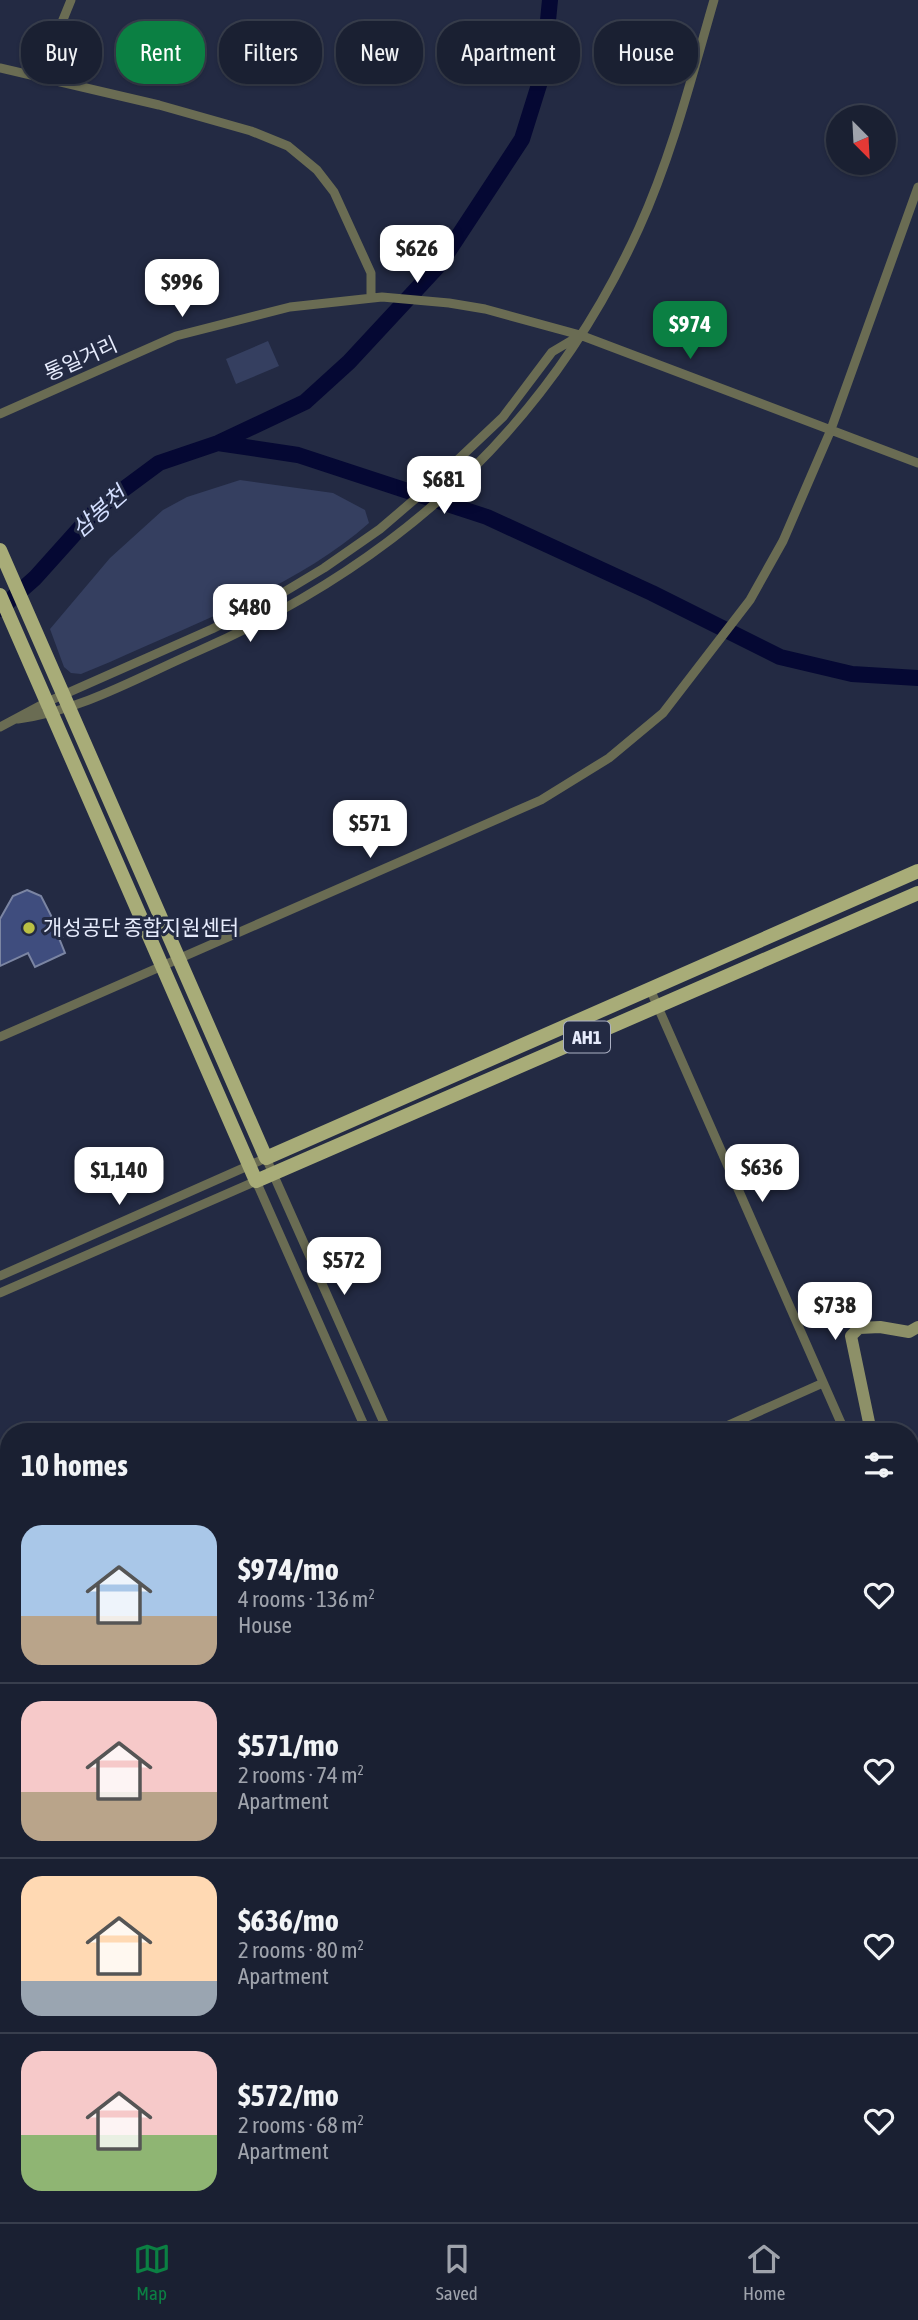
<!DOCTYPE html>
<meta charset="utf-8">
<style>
body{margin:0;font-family:"Asap Condensed","Noto Sans KR",sans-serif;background:#272d3e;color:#f1f3f6;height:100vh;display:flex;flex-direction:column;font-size:26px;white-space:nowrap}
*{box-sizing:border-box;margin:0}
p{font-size:23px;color:#9fa3ac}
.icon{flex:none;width:38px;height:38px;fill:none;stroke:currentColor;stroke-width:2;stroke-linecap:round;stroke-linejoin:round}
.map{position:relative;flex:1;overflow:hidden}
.side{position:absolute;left:0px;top:1423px;width:919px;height:800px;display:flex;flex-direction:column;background:#1a2032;border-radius:28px 28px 0 0;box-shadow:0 2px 5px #0004,0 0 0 2px #383e4d}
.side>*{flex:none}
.hud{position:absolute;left:21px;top:21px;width:877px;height:63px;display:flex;gap:14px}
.needle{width:46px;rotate:156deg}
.fabs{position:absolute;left:826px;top:105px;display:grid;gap:14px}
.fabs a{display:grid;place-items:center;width:70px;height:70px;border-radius:50%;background:#1a2032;box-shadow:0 2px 5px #0004,0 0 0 2px #383e4d;font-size:35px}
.price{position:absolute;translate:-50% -60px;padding:0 16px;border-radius:14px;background:#fff;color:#222;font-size:23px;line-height:46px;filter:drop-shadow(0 2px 4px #0008)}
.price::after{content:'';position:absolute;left:50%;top:42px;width:21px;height:16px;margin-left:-10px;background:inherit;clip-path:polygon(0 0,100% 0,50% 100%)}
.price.active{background:#0b8043;color:#fff}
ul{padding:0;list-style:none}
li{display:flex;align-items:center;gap:21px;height:175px;padding:0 21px}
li+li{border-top:2px solid #383e4d}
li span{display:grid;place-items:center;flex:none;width:196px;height:140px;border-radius:21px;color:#555}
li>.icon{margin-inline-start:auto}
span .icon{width:84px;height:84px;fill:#fffc;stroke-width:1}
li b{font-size:30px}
h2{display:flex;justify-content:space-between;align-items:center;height:84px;padding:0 21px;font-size:30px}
.pill{padding:0 24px;border-radius:28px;background:#1a2032;box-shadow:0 2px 5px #0004,0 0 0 2px #383e4d;font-size:24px;line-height:63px}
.pill.active{background:#0b8043;color:#fff}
.menu{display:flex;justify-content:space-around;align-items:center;height:98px;border-top:2px solid #383e4d;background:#1a2032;font-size:19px;color:#9fa3ac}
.menu a{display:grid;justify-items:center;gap:4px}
.menu .active{color:#0b8043}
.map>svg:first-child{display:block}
.green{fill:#353f60}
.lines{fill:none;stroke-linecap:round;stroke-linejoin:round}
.river{stroke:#050833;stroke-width:16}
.building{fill:#3f4d7e;stroke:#7b85a3;stroke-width:2}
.street{stroke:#6a6c53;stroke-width:9}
.secondary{stroke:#8d9068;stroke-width:12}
.primary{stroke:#a8ac78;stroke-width:14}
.poi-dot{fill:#bbc044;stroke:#232a43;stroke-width:2.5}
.labels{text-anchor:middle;stroke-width:6;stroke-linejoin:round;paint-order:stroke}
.shield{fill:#232a43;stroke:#acb1c4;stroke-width:2}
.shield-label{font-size:19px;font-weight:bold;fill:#e6ebfc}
.street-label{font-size:21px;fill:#e6ebfc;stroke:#232a43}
.poi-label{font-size:21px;fill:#e6ebfc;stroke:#232a43;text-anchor:start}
.water-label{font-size:23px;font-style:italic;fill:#d4dfff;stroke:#232a43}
</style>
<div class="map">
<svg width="918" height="2222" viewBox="0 0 918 2222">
<rect width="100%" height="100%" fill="#232a43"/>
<path class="green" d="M268 341 279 366 236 384 226 359Z
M240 480 333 493 365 510 369 523C296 587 197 622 110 662L81 674 71 673 64 667 50 629 110 558 163 510 187 497Z"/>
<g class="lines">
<path class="river" d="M218 443 298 455 487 517 652 593 780 657 852 674 918 678
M0 609 35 578 97 509 159 463 218 443 305 402 349 362 440 264 522 139 543 72 550 0"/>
</g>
<path class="building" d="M27 890 41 896 62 937 59 938 65 953 35 967 28 953 0 966V919L13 896Z"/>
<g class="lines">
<path class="street" d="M0 68 159 105 251 131 288 146 317 170 334 192 371 273V297
M47 79V59L71 0
M0 414 176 336 290 307 382 297 449 303 485 309 580 335 918 463
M18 719C80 711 139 677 196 652 396 565 549 427 639 228 672 155 692 76 714 0
M0 727 47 702 212 629 274 598 324 568 380 529 429 487 503 417 552 352 579 336
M650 989 845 1432
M0 1037 541 800 609 758 663 713 750 600 783 541 830 432 918 187
M0 1276 266 1158 388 1432
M0 1293 256 1181 367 1432
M713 1432 823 1383
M910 1592 914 1625 910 1656
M0 1744 9 1740
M0 2087 9 2084
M0 2096 9 2092
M0 2200 9 2196
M46 2214 47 2222"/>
<path class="secondary" d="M871 1432 851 1336 859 1328 880 1327 909 1332 918 1327
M910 1520 918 1534
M0 2112 9 2108
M184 2214 188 2222"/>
<path class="primary" d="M0 550 266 1158 918 871
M0 595 256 1181 918 893"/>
</g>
<circle class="poi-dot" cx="29" cy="928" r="7"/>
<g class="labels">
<rect class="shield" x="564" y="1021.5" width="46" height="31" rx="5"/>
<g class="shield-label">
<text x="587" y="1044">AH1</text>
</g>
<g class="street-label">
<text transform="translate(81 359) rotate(-24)" y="7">통일거리</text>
</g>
<g class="poi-label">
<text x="43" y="935">개성공단 종합지원센터</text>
</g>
<g class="water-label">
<text transform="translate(99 512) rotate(-41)" y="8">삼봉천</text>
</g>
</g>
</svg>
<div class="fabs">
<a><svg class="needle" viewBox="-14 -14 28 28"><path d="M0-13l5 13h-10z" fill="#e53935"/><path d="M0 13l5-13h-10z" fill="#9fa3ac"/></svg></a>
</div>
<b class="price" style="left:417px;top:285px">$626</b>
<b class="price" style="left:182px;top:319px">$996</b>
<b class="price active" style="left:690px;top:361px">$974</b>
<b class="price" style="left:444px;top:516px">$681</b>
<b class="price" style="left:250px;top:644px">$480</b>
<b class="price" style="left:370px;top:860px">$571</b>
<b class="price" style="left:762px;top:1204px">$636</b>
<b class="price" style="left:119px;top:1207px">$1,140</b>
<b class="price" style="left:344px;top:1297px">$572</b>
<b class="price" style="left:835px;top:1342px">$738</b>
<div class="hud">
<a class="pill">Buy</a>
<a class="pill active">Rent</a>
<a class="pill">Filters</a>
<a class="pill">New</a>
<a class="pill">Apartment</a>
<a class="pill">House</a>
</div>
<section class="side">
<h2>10 homes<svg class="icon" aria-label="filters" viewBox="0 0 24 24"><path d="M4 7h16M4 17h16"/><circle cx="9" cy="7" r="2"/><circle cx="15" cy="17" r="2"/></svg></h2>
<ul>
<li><span style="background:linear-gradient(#a9c7e8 65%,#b9a48a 0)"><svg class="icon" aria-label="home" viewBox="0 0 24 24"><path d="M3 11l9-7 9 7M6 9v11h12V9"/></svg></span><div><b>$974/mo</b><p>4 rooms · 136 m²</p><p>House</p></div><svg class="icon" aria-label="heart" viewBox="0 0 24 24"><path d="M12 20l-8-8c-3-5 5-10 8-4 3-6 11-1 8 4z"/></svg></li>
<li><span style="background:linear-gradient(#f6c9c9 65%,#b9a48a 0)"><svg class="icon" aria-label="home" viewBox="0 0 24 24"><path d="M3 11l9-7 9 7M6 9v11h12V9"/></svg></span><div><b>$571/mo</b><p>2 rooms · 74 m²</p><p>Apartment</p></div><svg class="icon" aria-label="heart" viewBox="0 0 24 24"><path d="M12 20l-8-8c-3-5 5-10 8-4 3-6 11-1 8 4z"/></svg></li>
<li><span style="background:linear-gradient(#ffd9b3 75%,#9aa5b1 0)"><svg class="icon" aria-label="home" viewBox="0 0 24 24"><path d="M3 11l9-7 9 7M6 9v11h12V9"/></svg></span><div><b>$636/mo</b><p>2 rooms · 80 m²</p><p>Apartment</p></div><svg class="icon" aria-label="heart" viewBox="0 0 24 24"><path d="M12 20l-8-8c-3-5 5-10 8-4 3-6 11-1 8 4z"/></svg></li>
<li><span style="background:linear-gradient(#f6c9c9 60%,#8fb573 0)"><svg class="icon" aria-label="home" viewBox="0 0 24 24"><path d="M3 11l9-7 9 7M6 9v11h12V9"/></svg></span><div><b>$572/mo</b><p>2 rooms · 68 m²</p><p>Apartment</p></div><svg class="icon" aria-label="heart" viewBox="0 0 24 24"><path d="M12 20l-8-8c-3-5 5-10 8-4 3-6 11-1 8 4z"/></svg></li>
</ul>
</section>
</div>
<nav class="menu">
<a class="active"><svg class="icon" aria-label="map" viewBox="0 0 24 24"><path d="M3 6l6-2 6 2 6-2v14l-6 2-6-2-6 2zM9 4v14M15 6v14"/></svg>Map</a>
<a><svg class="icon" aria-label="saved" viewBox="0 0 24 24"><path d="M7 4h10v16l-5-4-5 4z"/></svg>Saved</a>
<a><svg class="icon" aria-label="home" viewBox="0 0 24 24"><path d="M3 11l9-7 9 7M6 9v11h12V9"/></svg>Home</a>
</nav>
